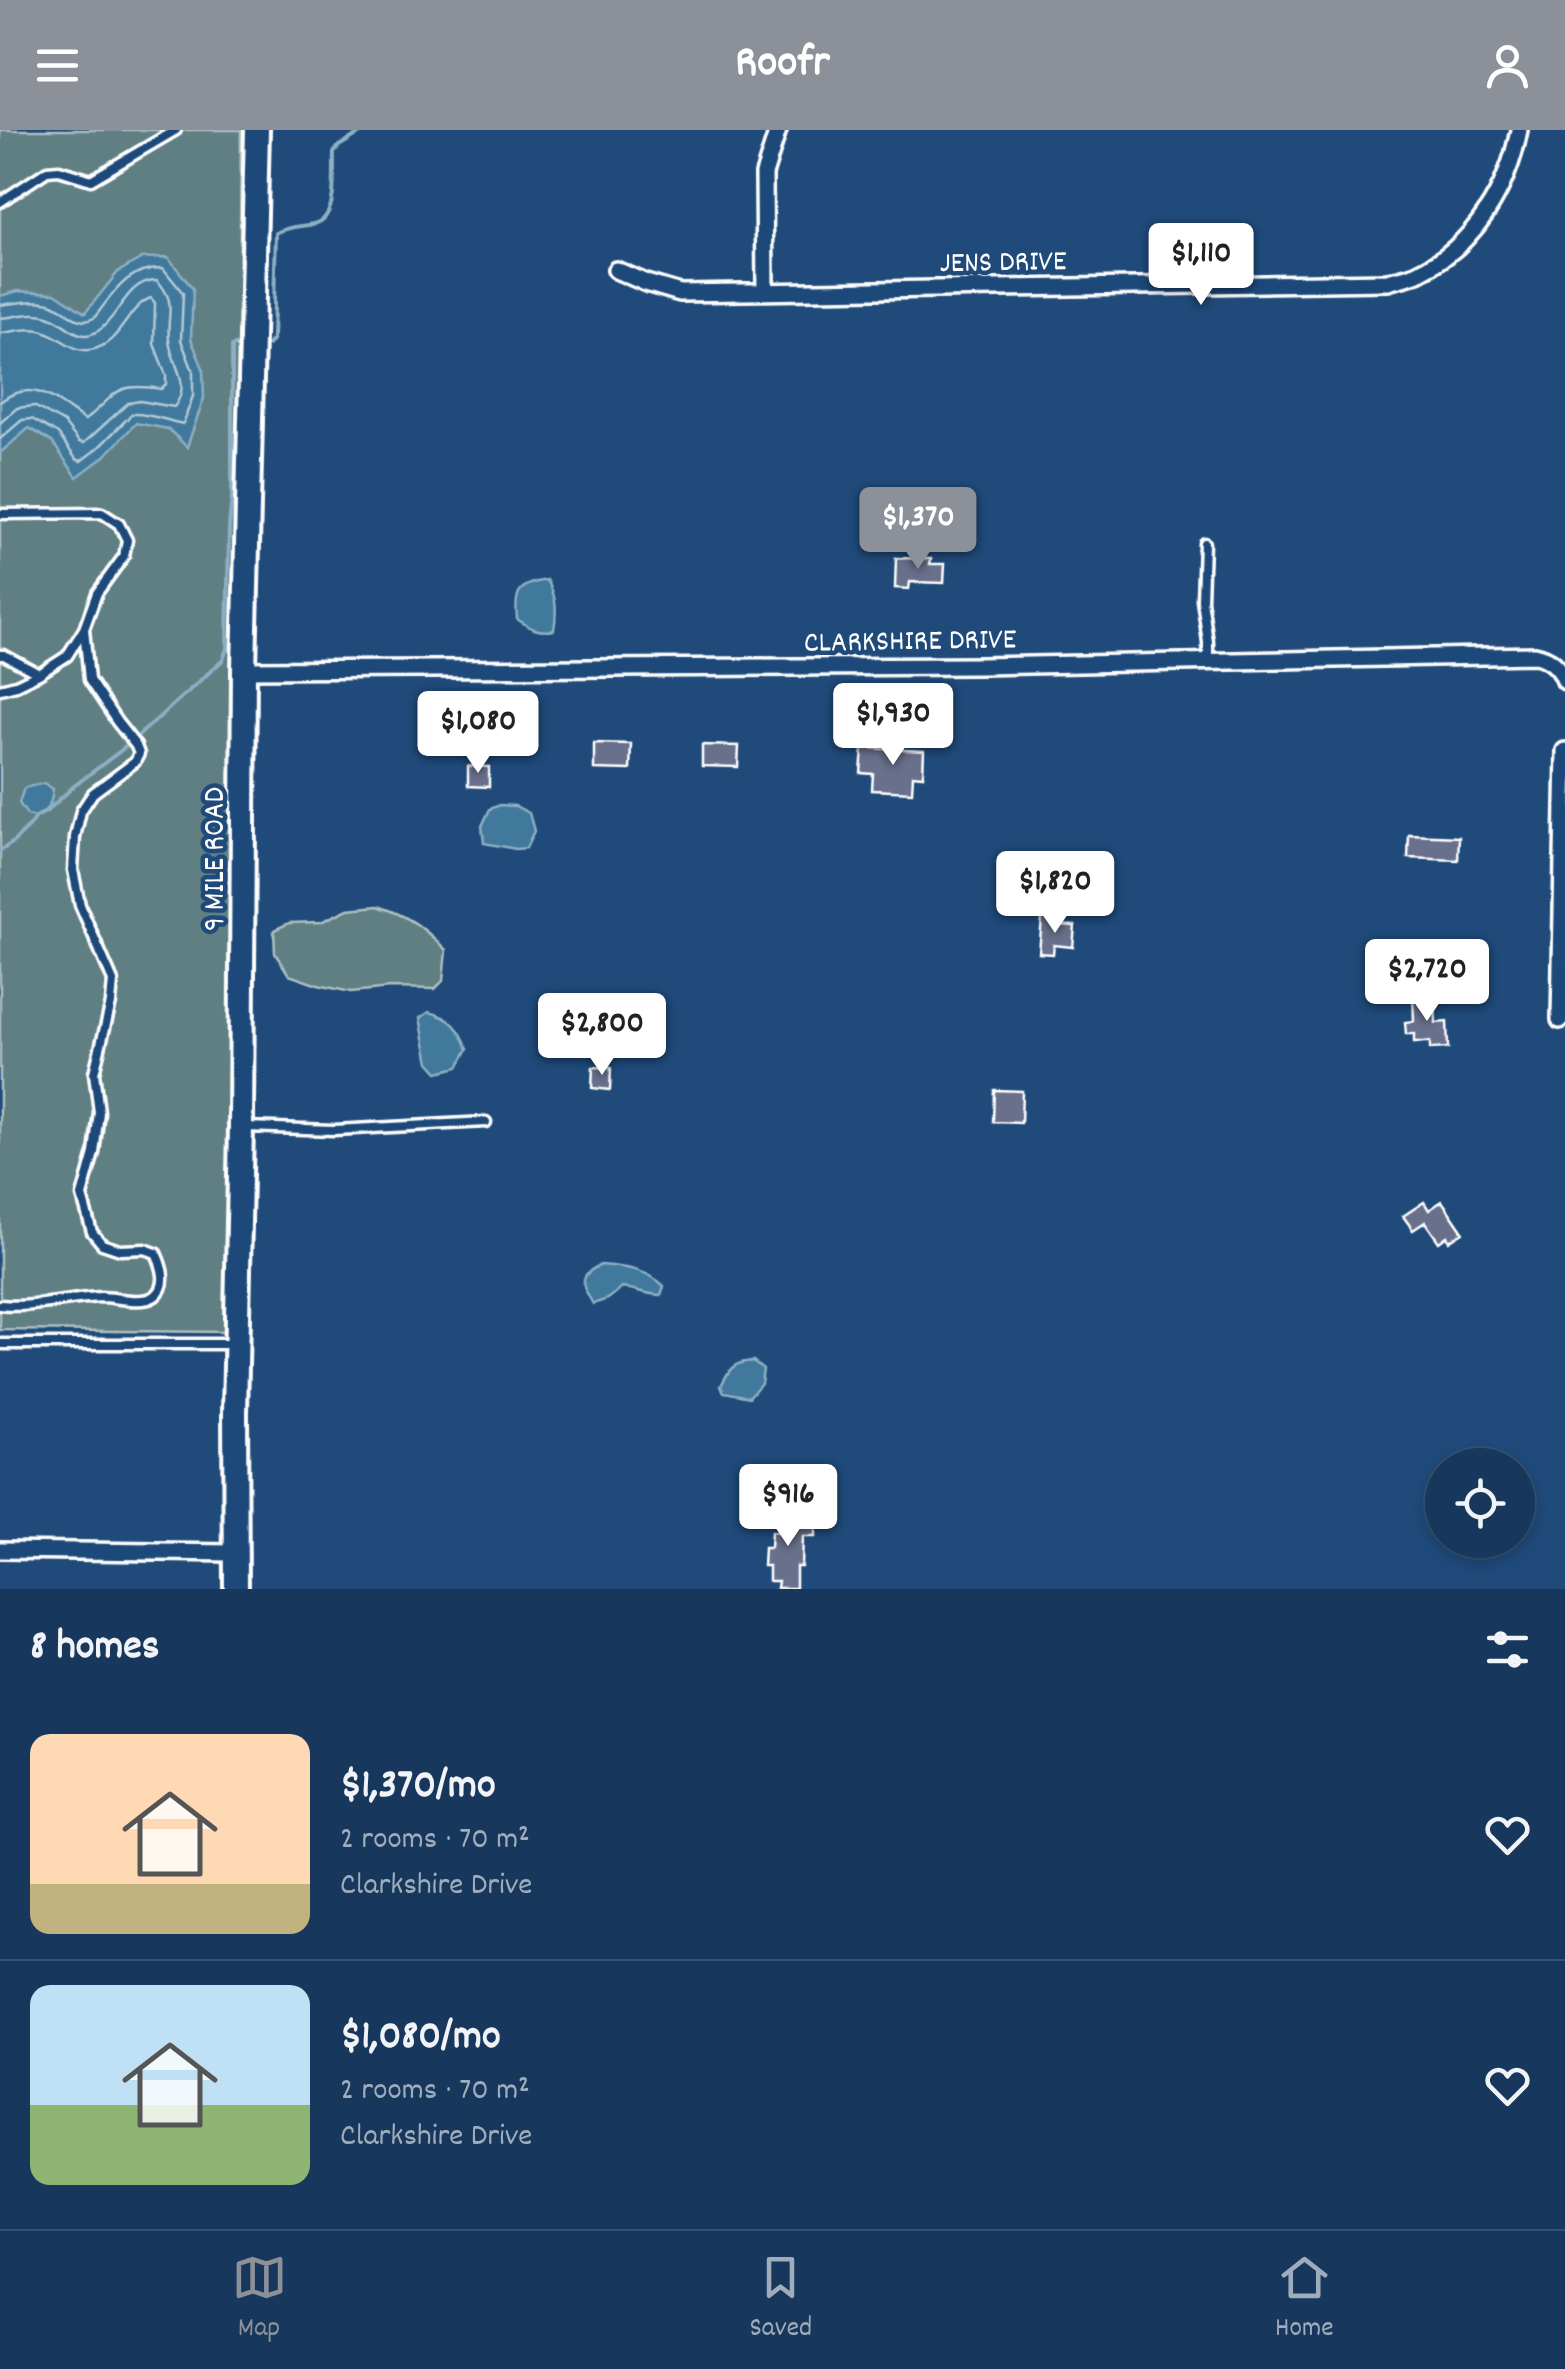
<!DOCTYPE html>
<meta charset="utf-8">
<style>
body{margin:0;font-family:Dekko,sans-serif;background:#203f62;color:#f1f3f6;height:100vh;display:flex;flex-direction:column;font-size:38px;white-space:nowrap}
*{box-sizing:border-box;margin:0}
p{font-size:32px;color:#9eacbb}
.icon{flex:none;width:55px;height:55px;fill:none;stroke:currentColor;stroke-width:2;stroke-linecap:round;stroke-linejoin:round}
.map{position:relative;height:1459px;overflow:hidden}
.panel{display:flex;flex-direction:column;background:#17385c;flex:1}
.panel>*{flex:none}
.buttons{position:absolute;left:1425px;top:1318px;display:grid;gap:20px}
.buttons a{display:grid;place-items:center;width:110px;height:110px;border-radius:50%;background:#17385c;box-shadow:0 5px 15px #0003,0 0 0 2px #365272;font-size:50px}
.price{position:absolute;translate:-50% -85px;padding:0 22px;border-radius:10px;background:#fff;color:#222;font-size:32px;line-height:65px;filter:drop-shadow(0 2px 5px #0008)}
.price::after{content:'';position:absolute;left:50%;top:60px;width:30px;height:22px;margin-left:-15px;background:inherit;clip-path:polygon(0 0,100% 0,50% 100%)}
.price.selected{background:#8c9099;color:#fff}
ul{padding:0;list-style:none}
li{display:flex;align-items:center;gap:30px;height:250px;padding:0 30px}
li+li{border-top:2px solid #365272}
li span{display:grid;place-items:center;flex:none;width:280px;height:200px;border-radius:20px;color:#555}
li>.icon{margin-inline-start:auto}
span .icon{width:120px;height:120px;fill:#fffc;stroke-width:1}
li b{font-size:42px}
h2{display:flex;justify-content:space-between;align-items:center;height:120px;padding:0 30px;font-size:42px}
header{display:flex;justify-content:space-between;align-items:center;height:130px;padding:0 30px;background:#8c9099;color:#fff;font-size:45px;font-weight:700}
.tab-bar{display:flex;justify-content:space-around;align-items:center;height:140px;border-top:2px solid #365272;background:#17385c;font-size:28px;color:#9eacbb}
.tab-bar a{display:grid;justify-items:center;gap:5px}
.tab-bar .selected{color:#8c9099}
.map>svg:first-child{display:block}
.green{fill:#5e7f83;stroke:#aebfc1;stroke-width:2.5}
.water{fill:#41799c;stroke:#8dafc4;stroke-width:2.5}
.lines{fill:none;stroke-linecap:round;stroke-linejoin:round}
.shore{stroke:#b3c9d7;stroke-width:2.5}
.stream{stroke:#8dafc4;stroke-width:4}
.building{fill:#69708b;stroke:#fff;stroke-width:2.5}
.lane-casing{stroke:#fff;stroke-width:15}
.street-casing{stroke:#fff;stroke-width:22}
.secondary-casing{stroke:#fff;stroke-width:30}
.lane{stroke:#1f4a7a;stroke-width:8}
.street{stroke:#1f4a7a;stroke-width:15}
.secondary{stroke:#1f4a7a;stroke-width:22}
.labels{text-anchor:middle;stroke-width:9;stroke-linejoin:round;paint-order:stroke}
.street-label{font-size:30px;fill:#fff;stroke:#1f4a7a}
</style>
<header><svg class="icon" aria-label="menu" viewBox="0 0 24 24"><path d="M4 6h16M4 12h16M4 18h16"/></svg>Roofr<svg class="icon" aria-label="person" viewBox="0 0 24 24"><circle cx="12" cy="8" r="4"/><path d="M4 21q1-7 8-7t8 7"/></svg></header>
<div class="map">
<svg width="1565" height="1459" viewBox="0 0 1565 1459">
<rect width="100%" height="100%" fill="#1f4a7a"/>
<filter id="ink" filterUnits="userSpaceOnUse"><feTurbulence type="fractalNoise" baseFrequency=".01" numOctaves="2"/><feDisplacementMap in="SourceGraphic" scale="20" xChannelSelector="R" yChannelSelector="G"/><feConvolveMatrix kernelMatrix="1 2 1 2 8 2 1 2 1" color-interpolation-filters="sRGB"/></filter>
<g filter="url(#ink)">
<path class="green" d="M0 0H241L229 1202 0 1200Z
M378 776C409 786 423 797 446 820L443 851 435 859 390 858 351 862 318 855 289 845 275 823 274 800 289 793 321 792 348 779Z"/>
<path class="water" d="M168 127 193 159 191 209 203 238 204 268 187 317 168 299 136 293 105 326 77 347 52 312 29 298 0 323V166L18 161 55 163 85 183 118 142 142 128Z
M547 450C557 467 557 481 554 500 538 503 530 498 517 489 514 460 519 455 547 450Z
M44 653 53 659C51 675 49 679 36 687L27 685 19 673 24 658Z
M500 675 515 676 529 683 534 701 526 718 516 719 484 713 482 696 490 679Z
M429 882C451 887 461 899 468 919L458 937 438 942 429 932 420 888Z
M601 1135C624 1137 647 1139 664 1156L661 1165C647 1165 636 1159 622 1158L608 1169 593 1174C581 1155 577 1145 601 1135Z
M753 1231 763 1239 761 1253 749 1267 724 1262 721 1256C729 1239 733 1232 753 1231Z"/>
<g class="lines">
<path class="shore" d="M0 175C16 173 34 169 50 173 67 178 76 198 94 188 114 163 127 137 163 138L183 163 181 210 193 241V266L183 294C167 291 150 283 132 284L98 318 81 331 76 329 58 304 32 289 22 290 0 309
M0 188C15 187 32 181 48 186 65 191 78 214 98 201 120 187 126 150 157 150 178 174 166 182 169 210 171 234 193 253 174 277L140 271 128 273 84 313 79 312 64 293 34 276 17 278 0 293
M0 203C13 202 26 197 40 200 65 206 77 233 107 213 124 201 132 174 151 168L155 173 154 214 166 245V254L161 259C113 252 119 263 85 290 58 272 33 246 0 272"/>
<path class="stream" d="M268 215 273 209 276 103C289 96 300 97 314 94 339 89 333 42 334 22L339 16 365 0
M0 721 12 713 30 696 36 687 47 681 74 656 128 615 223 530 227 518 229 396 232 366V216L236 215"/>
</g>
<path class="building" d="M896 428 931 429 930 434H945L944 453 910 452 909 459 895 458Z
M594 613 631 614 630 640 594 639Z
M702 615 739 616 738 637 702 636Z
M863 618 924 621 923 646 913 645 912 662 872 660 873 644 861 643Z
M468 636 489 637V657L468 656Z
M1409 705 1459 707 1458 730 1408 728Z
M1042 788 1057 789 1056 795 1075 796 1073 817 1054 815 1053 824 1039 823Z
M1435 866 1436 893 1447 892 1448 918 1430 919V912H1414V904H1406L1405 892 1414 891 1413 867Z
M593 937 611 938 610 960 592 958Z
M994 960 1022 961 1021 993 993 992Z
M1442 1071 1463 1102 1449 1111 1447 1106 1439 1112 1425 1092 1413 1100 1403 1086 1424 1072 1429 1080Z
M787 1384 815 1385V1407H802L801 1436H796V1458H777L778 1451H769V1436H763L764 1418H770L771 1402 777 1403V1389H787Z"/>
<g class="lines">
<defs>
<path id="lane" d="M0 72 47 41 59 40 91 50 176 0
M0 384 102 383 119 394 127 410 124 426 97 463 84 499 67 526 39 544 4 525H0
M1204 413 1202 470 1208 512V531
M0 559 16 555 39 544
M245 997 334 1000 486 992
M0 1175C33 1179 68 1168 101 1167 116 1167 142 1175 155 1166 169 1155 162 1136 156 1123L145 1119 120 1120 102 1114 92 1102 82 1066 94 1023 99 982 94 943 111 873 113 851 80 775 73 740 75 707 81 681 93 663 135 632 139 624 136 616 117 592 89 550 84 499
M0 1214H232"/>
<path id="street" d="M616 140 646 153 680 163 1388 152C1398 149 1409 147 1418 143 1474 116 1508 59 1519 0
M765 160 764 44 778 0
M244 540 980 536 1535 525C1550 528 1560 537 1565 551
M1560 890 1565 621
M0 1420 236 1423"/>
<path id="secondary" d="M236 1459 235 1283 241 997 244 540 257 0"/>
</defs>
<use href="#lane" class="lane-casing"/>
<use href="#street" class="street-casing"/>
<use href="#secondary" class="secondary-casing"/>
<use href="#lane" class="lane"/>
<use href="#street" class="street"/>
<use href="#secondary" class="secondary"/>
</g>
</g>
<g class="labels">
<g class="street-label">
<text transform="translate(1003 130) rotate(-1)" y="10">JENS DRIVE</text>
<text transform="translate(910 509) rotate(-1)" y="10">CLARKSHIRE DRIVE</text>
<text transform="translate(213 729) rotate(-90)" y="10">9 MILE ROAD</text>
</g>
</g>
</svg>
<div class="buttons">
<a><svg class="icon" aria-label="locate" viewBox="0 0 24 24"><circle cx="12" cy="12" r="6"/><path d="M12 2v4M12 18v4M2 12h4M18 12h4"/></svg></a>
</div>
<b class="price" style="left:1201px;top:178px">$1,110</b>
<b class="price selected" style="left:918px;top:442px">$1,370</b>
<b class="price" style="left:893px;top:638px">$1,930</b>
<b class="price" style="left:478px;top:646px">$1,080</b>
<b class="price" style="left:1055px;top:806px">$1,820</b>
<b class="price" style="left:1427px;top:894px">$2,720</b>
<b class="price" style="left:602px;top:948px">$2,800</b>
<b class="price" style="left:788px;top:1419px">$916</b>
</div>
<section class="panel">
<h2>8 homes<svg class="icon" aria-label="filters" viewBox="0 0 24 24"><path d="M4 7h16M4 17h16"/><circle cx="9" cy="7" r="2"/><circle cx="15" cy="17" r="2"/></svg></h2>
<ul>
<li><span style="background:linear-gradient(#ffd9b3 75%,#c2b280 0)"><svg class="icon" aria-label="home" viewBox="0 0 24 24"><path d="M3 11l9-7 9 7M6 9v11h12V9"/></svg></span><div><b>$1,370/mo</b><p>2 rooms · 70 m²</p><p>Clarkshire Drive</p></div><svg class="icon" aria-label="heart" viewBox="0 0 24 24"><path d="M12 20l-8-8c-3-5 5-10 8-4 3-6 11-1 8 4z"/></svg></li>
<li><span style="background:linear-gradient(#bfe0f5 60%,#8fb573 0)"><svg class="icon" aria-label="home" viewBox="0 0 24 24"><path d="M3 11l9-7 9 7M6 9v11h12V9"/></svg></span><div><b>$1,080/mo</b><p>2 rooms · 70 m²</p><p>Clarkshire Drive</p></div><svg class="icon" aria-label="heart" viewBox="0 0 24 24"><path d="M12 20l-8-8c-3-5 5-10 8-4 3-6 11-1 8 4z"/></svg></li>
</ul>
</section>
<nav class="tab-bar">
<a class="selected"><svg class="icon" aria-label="map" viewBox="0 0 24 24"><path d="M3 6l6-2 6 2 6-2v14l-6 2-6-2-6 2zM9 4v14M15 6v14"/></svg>Map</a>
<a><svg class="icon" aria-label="saved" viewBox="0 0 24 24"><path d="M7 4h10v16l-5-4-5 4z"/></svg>Saved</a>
<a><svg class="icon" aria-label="home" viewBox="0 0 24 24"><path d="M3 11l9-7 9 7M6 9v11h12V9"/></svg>Home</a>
</nav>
